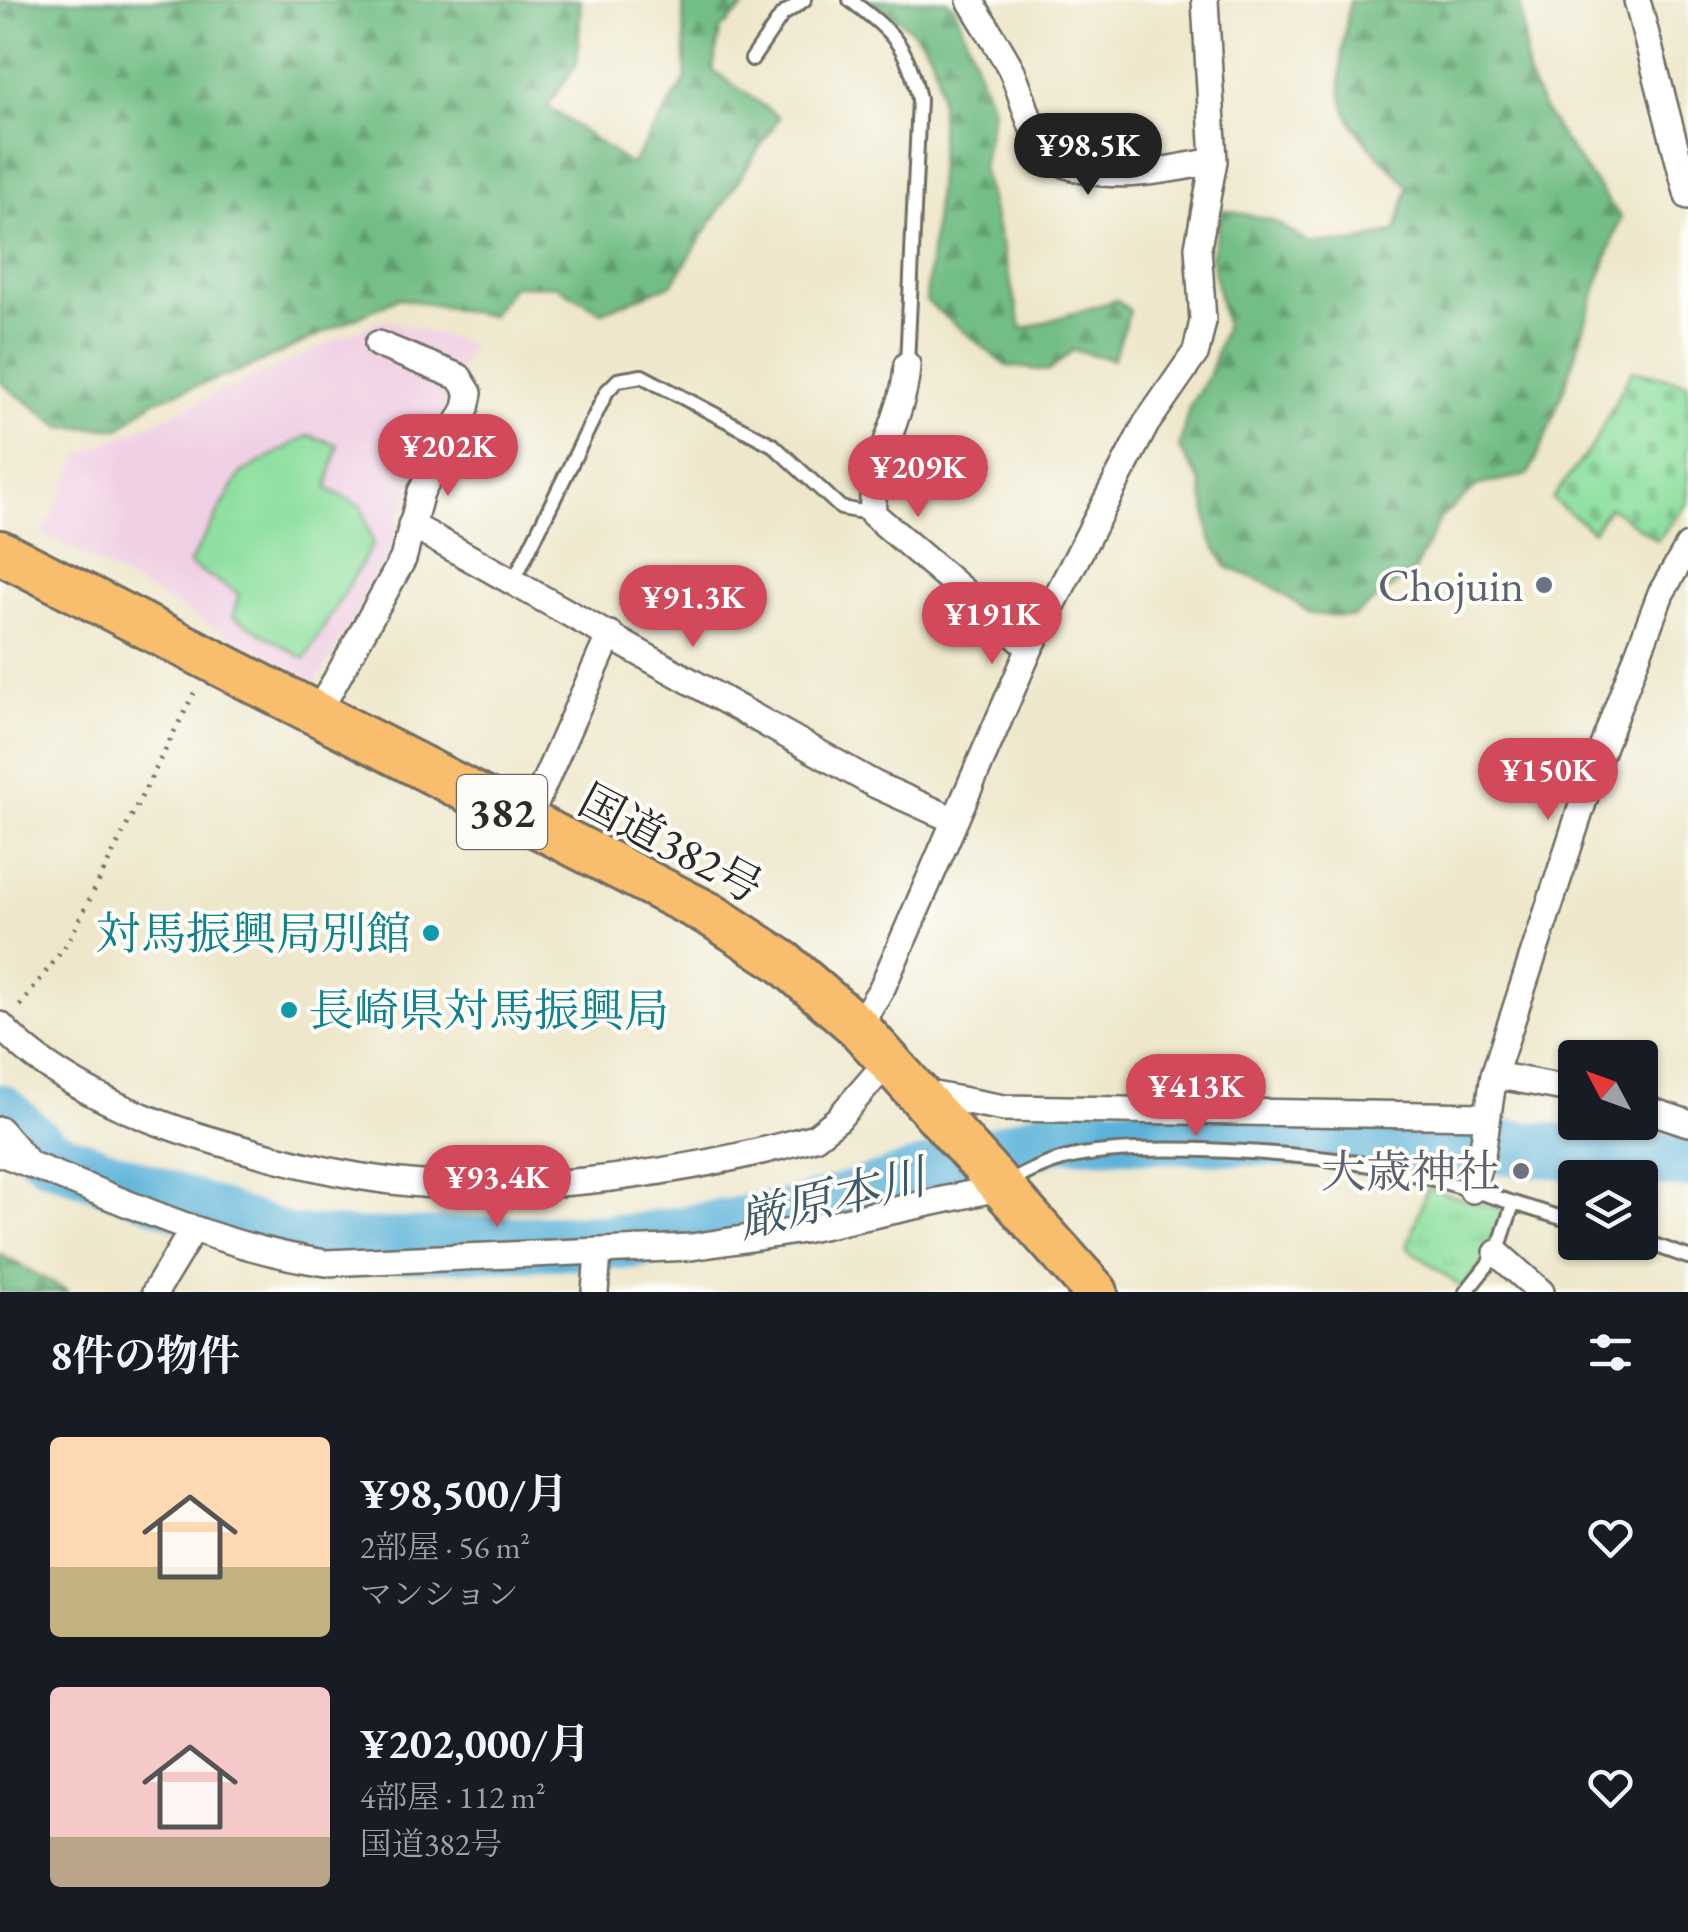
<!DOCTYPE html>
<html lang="ja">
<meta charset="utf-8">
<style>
body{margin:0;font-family:"EB Garamond","Noto Serif JP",serif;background:#20242c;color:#f1f3f6;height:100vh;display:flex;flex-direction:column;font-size:38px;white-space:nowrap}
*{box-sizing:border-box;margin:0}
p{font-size:32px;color:#9ea1a6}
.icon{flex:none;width:55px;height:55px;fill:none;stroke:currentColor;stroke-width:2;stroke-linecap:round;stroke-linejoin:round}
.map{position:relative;height:1292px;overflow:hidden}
.sheet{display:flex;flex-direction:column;background:#171b24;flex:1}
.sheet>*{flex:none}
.needle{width:65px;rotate:311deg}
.controls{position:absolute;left:1558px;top:1040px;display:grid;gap:20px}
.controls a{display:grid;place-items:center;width:100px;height:100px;border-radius:10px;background:#171b24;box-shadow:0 2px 8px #0004;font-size:50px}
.price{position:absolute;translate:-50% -85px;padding:0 22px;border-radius:35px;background:#d1495b;color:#fff;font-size:32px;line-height:65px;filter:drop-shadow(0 2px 5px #0008)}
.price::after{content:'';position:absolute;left:50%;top:60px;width:30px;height:22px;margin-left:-15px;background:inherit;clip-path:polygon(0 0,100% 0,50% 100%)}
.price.selected{background:#222;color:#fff}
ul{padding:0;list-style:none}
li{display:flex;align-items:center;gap:30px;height:250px;padding:0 50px}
li span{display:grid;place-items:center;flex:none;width:280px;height:200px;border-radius:10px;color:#555}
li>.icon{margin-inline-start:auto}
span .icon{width:120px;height:120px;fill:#fffc;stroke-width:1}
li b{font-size:42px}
h2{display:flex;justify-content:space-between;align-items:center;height:120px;padding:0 50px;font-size:42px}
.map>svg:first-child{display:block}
.built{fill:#f0d0e4}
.grass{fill:url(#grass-tufts);stroke:#5d8666;stroke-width:2.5}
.forest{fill:url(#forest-firs);stroke:#4f7458;stroke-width:2.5}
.cemetery{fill:url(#cemetery-stones);stroke:#5d8666;stroke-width:2.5}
.garden{fill:#8fe0a0;stroke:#5d8666;stroke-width:2.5}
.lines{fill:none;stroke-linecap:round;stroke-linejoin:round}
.river{stroke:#5cb2d9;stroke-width:55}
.service-casing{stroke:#6f6d63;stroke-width:18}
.minor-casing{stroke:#6f6d63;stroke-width:30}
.trunk-casing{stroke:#6f6d63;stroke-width:48}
.path{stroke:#6f6d63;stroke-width:5;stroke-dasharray:2.5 8;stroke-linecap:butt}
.service{stroke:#fff;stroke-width:12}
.minor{stroke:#fff;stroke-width:25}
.trunk{stroke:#f9be6d;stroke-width:42}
.worship-dot{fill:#6b7280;stroke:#fdfcf7;stroke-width:4}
.culture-dot{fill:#0f9aa8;stroke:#fdfcf7;stroke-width:4}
.labels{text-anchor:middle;stroke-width:8;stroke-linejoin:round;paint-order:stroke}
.shield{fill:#fdfcf7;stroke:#6a6a68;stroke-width:2.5}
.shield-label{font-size:42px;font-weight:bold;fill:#2b2b2b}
.worship-label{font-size:45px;fill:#5b616d;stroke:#fdfcf7;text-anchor:end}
.street-label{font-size:45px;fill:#2b2b2b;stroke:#fdfcf7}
.culture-label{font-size:45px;fill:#0d838f;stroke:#fdfcf7;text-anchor:end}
.water-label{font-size:48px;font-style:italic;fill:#3c5a68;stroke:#fdfcf7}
</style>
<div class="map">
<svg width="1688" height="1292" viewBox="0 0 1688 1292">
<defs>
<pattern id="grass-tufts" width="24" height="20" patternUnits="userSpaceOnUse" patternTransform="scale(2.5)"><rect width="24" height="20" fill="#8fe0a0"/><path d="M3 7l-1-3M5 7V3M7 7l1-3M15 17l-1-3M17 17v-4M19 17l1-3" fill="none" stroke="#7cc08a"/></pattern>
<pattern id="forest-firs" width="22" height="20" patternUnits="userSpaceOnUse" patternTransform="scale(2.5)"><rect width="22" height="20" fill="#73be86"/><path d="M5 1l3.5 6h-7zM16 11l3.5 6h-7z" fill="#5f9b6e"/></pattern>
<pattern id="cemetery-stones" width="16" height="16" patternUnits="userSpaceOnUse" patternTransform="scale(2.5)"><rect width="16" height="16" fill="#8fe0a0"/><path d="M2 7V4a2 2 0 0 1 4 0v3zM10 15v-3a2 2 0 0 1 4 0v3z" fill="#7cc08a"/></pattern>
</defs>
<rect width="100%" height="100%" fill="#fdfcf7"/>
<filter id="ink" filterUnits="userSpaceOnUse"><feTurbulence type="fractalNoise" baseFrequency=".01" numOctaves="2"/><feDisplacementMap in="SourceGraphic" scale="20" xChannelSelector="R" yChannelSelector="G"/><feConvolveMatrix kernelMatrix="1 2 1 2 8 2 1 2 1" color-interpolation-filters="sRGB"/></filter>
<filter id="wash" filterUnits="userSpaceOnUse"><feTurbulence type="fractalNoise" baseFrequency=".0048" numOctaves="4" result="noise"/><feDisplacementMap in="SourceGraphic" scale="40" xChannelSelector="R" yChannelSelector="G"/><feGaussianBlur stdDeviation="2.25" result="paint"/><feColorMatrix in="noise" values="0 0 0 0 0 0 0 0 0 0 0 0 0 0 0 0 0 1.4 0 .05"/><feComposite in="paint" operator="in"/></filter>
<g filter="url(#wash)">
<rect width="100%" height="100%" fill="#eee7cb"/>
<path class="built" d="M383 319 471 344 395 526 396 545 316 683 43 533 80 455Z"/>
<path class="grass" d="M1427 1188 1504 1211 1486 1259 1462 1288 1407 1247Z"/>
<path class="forest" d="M0 0H581L577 64 547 106 631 165 686 79 683 0H752L720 30 713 70 779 117 672 284 602 312 555 285 512 286 491 316 398 298 250 367 153 401 120 428 62 427 0 382Z
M867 0H947L955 7 993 110 982 167 1022 329 1117 300 1130 311 1113 359 1073 350 1049 371 1007 366 926 301C931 246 950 109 934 62 923 32 893 15 867 0Z
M1350 0H1519C1526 25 1523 58 1529 78 1541 115 1597 185 1621 218 1588 303 1569 393 1528 475L1479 485 1441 517 1414 571 1353 617 1311 614 1269 584 1227 567 1211 539 1201 483 1179 448 1189 407 1209 375 1225 326 1211 256 1223 210 1271 220 1308 242 1354 243 1396 231 1408 186C1388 164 1352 134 1344 104 1336 73 1345 32 1350 0Z
M0 1254 69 1292H0Z"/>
<path class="cemetery" d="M1632 370 1688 383V503L1657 540 1609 507 1593 531 1552 499 1594 443Z"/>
<path class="garden" d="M309 435 338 445 327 488 362 507 373 544 305 659 233 616 239 594 189 564 241 473Z"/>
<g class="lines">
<path class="river" d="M0 1111 48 1155 289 1242 354 1246 635 1241 801 1214 1060 1133 1463 1144 1688 1161"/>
</g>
</g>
<g filter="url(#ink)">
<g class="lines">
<defs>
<path id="service" d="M850 0C893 32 908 46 919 99L907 365
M752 59 782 15 804 0
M514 580 607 391 618 380 642 376 773 445 841 508 873 514
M1007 1184C1025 1173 1042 1165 1063 1159 1134 1140 1317 1153 1391 1169 1453 1182 1514 1204 1575 1222
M1640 1240 1688 1257
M1466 1292 1497 1253 1513 1204"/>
<path id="minor" d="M1205 0 1214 161
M1637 0 1688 196
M907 365C905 416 869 464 873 514L1030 648
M411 525 876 785 954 820
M316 716 403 559 421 492 466 408 469 393 459 377 378 344
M526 824 610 634
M0 1025C54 1083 137 1118 211 1140 276 1159 342 1177 410 1183 539 1195 692 1172 815 1137L838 1119 888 1061
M858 1027 882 988 1030 648 1146 424 1196 352 1203 321 1198 247 1214 161C1167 170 1106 184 1060 162 1029 146 1025 95 1010 67 997 44 983 22 970 0
M1494 1075 1575 1090
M918 1092 1004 1108 1485 1116
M1640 1107 1688 1123
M0 1130 26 1160
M0 1153C109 1193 210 1246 326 1263L691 1247 803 1230 1003 1187
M1472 1190 1482 1154 1494 1075 1592 775 1661 593 1688 547
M1497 1253 1541 1292
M155 1292 192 1231
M595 1292 598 1253"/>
<path id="trunk" d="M0 552 711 915 783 962 858 1027 1096 1292"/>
</defs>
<use href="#service" class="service-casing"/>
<use href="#minor" class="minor-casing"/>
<use href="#trunk" class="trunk-casing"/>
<path class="path" d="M20 1006 67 944 194 693"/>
<use href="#service" class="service"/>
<use href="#minor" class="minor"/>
<use href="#trunk" class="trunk"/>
</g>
</g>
<g class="worship-dot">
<circle cx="1544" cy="585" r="10"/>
<circle cx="1521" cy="1171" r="10"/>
</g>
<g class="culture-dot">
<circle cx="431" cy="933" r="10"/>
<circle cx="289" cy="1010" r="10"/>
</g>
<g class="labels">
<rect class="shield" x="457" y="775" width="90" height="74" rx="8"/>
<g class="shield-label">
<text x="502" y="827">382</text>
</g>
<g class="worship-label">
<text x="1524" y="601">Chojuin</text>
<text x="1501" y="1187">大歳神社</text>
</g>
<g class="street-label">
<text transform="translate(671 843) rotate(28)" y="16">国道382号</text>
</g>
<g class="culture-label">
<text x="411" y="949">対馬振興局別館</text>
<text x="309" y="1026" text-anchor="start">長崎県対馬振興局</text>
</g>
<g class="water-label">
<text transform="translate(831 1198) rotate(-14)" y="17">厳原本川</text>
</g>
</g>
</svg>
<div class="controls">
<a><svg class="needle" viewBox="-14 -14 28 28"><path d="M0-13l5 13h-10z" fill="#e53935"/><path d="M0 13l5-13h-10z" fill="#9ea1a6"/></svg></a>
<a><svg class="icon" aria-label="layers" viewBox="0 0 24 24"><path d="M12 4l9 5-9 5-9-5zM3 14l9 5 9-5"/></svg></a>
</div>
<b class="price selected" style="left:1088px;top:198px">¥98.5K</b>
<b class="price" style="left:448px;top:499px">¥202K</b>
<b class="price" style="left:918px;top:520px">¥209K</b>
<b class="price" style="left:693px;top:650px">¥91.3K</b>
<b class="price" style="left:992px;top:667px">¥191K</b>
<b class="price" style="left:1548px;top:823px">¥150K</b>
<b class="price" style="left:1196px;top:1139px">¥413K</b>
<b class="price" style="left:497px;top:1230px">¥93.4K</b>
</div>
<section class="sheet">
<h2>8件の物件<svg class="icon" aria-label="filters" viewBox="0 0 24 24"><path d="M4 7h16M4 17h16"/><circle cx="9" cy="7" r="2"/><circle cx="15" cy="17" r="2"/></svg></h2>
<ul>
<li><span style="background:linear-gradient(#ffd9b3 65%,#c2b280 0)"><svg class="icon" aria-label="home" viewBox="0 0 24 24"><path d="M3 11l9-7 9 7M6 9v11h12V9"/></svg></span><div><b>¥98,500/月</b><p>2部屋 · 56 m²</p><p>マンション</p></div><svg class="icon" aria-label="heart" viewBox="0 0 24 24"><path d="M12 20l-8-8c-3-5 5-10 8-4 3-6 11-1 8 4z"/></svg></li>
<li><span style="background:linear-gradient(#f6c9c9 75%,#b9a48a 0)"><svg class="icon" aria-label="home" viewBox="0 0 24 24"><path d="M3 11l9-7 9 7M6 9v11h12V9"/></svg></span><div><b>¥202,000/月</b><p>4部屋 · 112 m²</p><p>国道382号</p></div><svg class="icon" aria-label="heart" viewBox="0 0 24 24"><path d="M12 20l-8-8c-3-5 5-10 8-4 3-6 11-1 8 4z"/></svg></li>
</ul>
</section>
